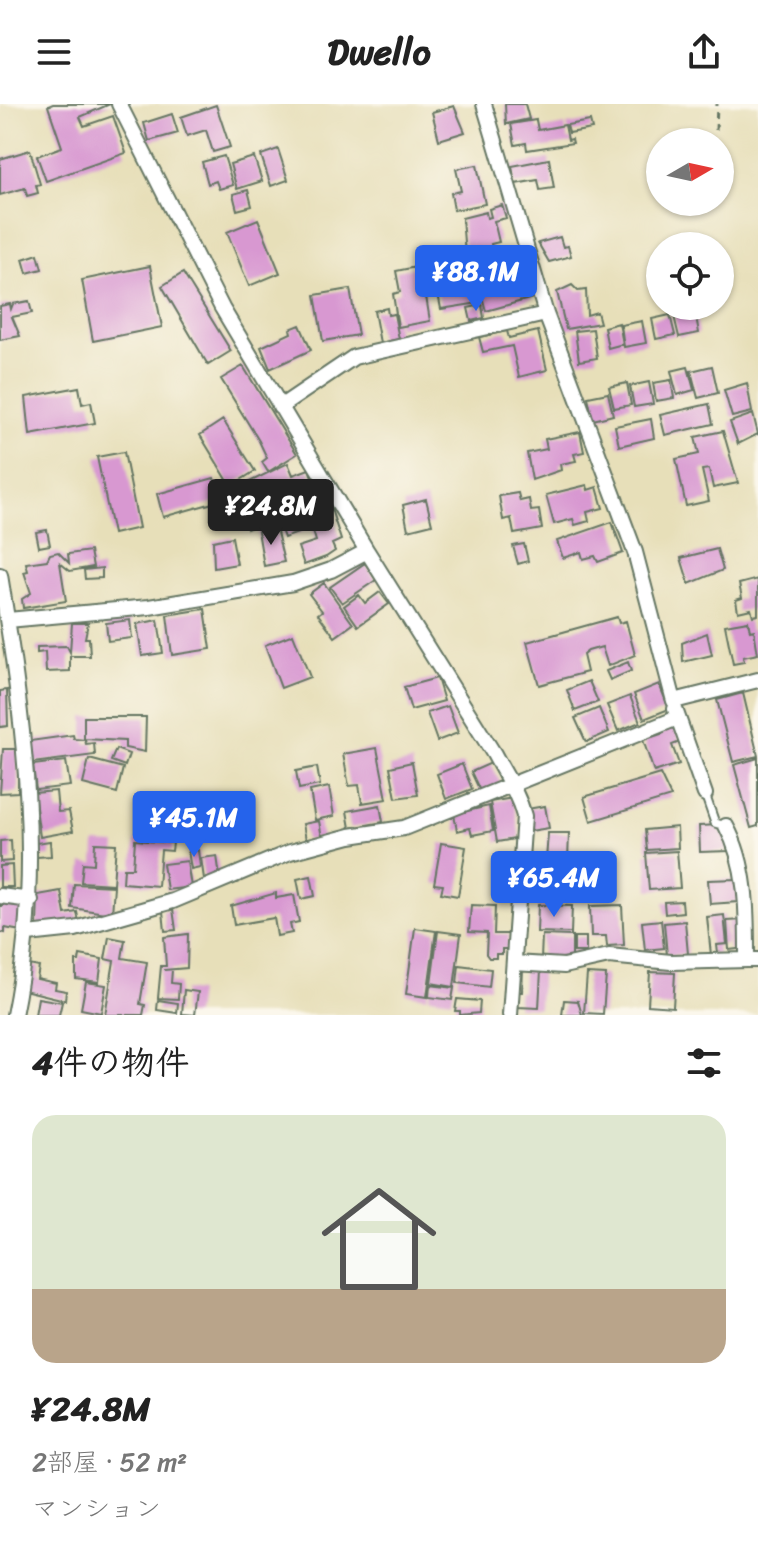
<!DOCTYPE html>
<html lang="ja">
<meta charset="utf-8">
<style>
body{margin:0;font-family:Sriracha,"Klee One",sans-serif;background:#f2f2f2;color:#222;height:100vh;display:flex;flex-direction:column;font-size:30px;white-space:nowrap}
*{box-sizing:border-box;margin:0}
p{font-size:26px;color:#767676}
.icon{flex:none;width:44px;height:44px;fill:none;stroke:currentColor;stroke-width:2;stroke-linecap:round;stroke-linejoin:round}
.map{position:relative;height:911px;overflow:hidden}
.panel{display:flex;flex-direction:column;background:#fff;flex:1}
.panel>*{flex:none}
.needle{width:52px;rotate:81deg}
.controls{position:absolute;left:646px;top:24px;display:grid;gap:16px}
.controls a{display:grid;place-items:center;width:88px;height:88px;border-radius:50%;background:#fff;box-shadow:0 2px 6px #0004;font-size:40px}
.price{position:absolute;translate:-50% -68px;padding:0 18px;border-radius:8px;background:#2563eb;color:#fff;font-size:26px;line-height:52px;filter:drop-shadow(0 2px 4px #0008)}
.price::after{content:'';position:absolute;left:50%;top:48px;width:24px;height:18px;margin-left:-12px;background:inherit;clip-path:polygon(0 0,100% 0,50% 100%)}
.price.on{background:#222;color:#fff}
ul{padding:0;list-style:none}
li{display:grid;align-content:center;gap:16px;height:424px;padding:0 32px}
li+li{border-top:2px solid #e0e0e0}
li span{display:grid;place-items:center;height:248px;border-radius:24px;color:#555}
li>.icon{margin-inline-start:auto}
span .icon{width:144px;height:144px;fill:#fffc;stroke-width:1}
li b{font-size:34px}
h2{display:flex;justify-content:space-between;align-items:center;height:96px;padding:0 32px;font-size:34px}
header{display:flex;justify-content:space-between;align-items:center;height:104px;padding:0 32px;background:#fff;font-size:36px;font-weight:800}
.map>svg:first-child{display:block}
.building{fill:#d898d1}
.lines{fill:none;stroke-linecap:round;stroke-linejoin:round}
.service-casing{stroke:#657663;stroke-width:11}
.minor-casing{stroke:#657663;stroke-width:18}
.path{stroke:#657663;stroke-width:3;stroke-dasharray:6 6;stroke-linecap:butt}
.service{stroke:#fff;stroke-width:7}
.minor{stroke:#fff;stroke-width:14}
</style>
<header><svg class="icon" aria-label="menu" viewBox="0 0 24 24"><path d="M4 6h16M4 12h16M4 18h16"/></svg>Dwello<svg class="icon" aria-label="share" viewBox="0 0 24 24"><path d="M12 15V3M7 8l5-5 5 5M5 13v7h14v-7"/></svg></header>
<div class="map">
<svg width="758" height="911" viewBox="0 0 758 911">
<rect width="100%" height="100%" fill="#fbf7ec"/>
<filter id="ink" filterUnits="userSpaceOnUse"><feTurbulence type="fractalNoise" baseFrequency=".0125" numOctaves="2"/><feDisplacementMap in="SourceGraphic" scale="16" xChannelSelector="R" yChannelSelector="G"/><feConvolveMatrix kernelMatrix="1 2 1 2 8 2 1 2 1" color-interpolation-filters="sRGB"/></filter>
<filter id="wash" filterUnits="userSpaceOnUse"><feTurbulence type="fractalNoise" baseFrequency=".006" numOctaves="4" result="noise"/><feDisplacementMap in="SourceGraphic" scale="32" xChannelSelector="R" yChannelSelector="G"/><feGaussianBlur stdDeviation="1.8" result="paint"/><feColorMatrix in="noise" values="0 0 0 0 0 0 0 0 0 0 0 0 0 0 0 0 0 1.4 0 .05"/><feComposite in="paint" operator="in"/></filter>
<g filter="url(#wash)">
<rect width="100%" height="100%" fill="#e7dfb9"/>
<g id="blocks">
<path class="building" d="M53 0H110L80 13 84 22 113 12 126 49 46 77 37 52 62 43 48 2Z
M505 0H525L529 15 506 20Z
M216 1 230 43 213 48 206 26 187 32 181 13Z
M454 2 465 28 439 36 432 8Z
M172 10 178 29 149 37 144 19Z
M536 16 538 26 565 21 568 36 572 35 573 39 527 46 526 39 515 41 511 20Z
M590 17 592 25 569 29 567 21Z
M278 45 288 76 271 82 261 51Z
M30 46 40 80 36 81 38 89 27 92 25 84 0 91V55Z
M224 52 233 81 219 85 216 77 208 80 202 58Z
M254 53 262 77 237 85 230 60Z
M549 55 554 84 540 86 538 76 515 80 512 62Z
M477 61 485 100 454 106 451 89 461 87 456 65Z
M248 86 252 102 237 106 233 90Z
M502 101 506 114 494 117 499 138 491 140 492 144 465 150 462 114 486 108 487 114 491 113 489 105Z
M258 115 280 169 249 182 227 128Z
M560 133 563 143 568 142 571 152 549 158 538 139Z
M38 150 42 165 27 169 23 155Z
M150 162 162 223 93 237 82 176Z
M421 162 430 217 398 223 393 190 400 188 396 167Z
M473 162 479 199 441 205 436 179 457 175 455 165Z
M183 169 231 247 208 261 162 182Z
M527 173 533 194 486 207 480 185Z
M572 181 578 187 586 186 587 211 597 208 600 219 566 225 557 188Z
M350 185 358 231 323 237 315 191Z
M29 197 32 209 12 213 20 232 0 236V202L10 200 11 205 13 200Z
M482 201 484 214 471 217 468 204Z
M387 204 388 211 394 210 399 235 380 239 374 207Z
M695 207 699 229 679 233 674 212Z
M670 211 675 231 656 235 652 215Z
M642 217 646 239 624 243 621 221Z
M619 219 623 240 608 244 604 223Z
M300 221 311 246 270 265 261 243 291 229 290 225Z
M593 225 597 254 579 257 575 227Z
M507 227 509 234 538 227 547 266 519 273 512 242 483 248 479 233Z
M243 262 297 350 268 368 262 358 267 354 259 337 221 275Z
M712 262 718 289 698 294 691 267Z
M688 263 694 286 677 291 671 267Z
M671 276 674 294 656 297 653 279Z
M649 278 653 300 634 303 630 282Z
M627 279 631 301 614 304 609 283Z
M747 279 752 308 732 313 724 286Z
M79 283 82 300 91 298 95 319 30 331 26 293Z
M608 289 613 311 593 316 588 293Z
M709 300 713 320 665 331 660 311Z
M753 310 758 330 738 340 730 318Z
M651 315 654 334 619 342 615 322Z
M223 316 255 367 231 382 200 331Z
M723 327 738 379 713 384 709 365 702 366 709 397 686 402 676 355 699 350 695 333Z
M580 328 584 348 574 350 576 357 560 360 561 366 532 376 527 349 547 345 545 335Z
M124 348 139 424 113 430 97 353Z
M288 359 293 371 309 365 315 381 325 392 328 400 325 403 330 402 341 436 332 440 335 447 326 453 304 461 298 443 316 437 312 424 284 434 279 420 284 418 282 412 247 425 233 386Z
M214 374 220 397 163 413 157 390Z
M587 381 588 386 597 383 603 404 587 408 589 417 575 421 573 415 554 420 546 391Z
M518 389 520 397 529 395 531 407 539 406 542 425 514 430 511 414 503 416 499 392Z
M426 395 432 420 408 426 403 401Z
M612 418 623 449 598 458 595 452 583 455 581 448 563 454 557 437Z
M276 424 284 458 264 462 258 427Z
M47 426 50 441 39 443 36 428Z
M232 433 237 460 214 464 213 437Z
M524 440 528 457 518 460 513 442Z
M717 445 723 466 689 480 681 454Z
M90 447 93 463 70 467 60 459 66 497 23 504 22 495 31 489 24 468 28 467 26 459 47 456 50 450 58 448 69 459 68 450Z
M365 459 376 476 342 499 330 483Z
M102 464V474L85 475 84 466Z
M758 475V511L753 512 751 505 738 508 736 496 742 494 739 480Z
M324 479 353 520 335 533 318 510 322 507 309 490Z
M380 488 389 500 358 522 344 502 359 491 365 499Z
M205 505 211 545 172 551 167 511Z
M617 513 619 519 626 517 635 551 608 562 602 543 588 547 583 551 587 568 539 581 527 538Z
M130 516 132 534 108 537 106 519Z
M158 516 163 549 142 552 137 520Z
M748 517 750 527 754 526 758 550 743 553 744 558 733 560 725 521Z
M72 519H88L85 534H89L90 552H70V567L46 568 45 548 37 549V543L67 542 70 548Z
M707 529 712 551 683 558 682 539Z
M293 530 310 573 281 584 265 541Z
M628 558 631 567 610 576 606 567Z
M437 574 444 597 411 606 404 583Z
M589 577 598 598 575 607 567 586Z
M659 580 669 605 644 615 634 590Z
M7 586 8 622 0 623V587Z
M743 589 758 652 733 658 717 596Z
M630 592 640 618 618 627 607 601Z
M448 602 458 629 437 637 427 609Z
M599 604 609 628 586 638 575 614Z
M84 613H146L145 648 125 644V637L84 635Z
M674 621 680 638 672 641 679 660 654 668 643 636 664 629 663 624Z
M73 631 74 635 85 636 86 640 94 639 95 651 33 659 30 637Z
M377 644 387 695 362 699 359 681 349 682 343 650Z
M3 645H18V688L0 689Z
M116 645 129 650 125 662 111 657Z
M758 654V722L751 724 734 661Z
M89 655 123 664 117 689 83 680Z
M66 657 70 682 36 686 33 661Z
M412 658 418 691 396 694 390 663Z
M491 659 501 680 481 689 471 668Z
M462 660 472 685 446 695 437 670Z
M317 663 320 681 299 685 296 667Z
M660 670 671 693 591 717 584 693Z
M329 683 334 712 315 716 310 687Z
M56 687 58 708 69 707 73 727 40 733 34 689Z
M513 694 520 734 497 738 490 698Z
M380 701 383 718 350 724 347 707Z
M489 702 493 727 472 731 470 724 457 727 454 710Z
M545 702 549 724 530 727 527 705Z
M152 714 172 716 170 735 150 732Z
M319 717 322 734 306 736 303 720Z
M720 721 721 729 728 732 729 747 700 748 699 722Z
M677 723 678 744 647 746 645 726Z
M548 729H569L568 757 546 756Z
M11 736 12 757 0 758V737Z
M135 736 173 739 172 747 161 746 158 782 123 779 124 764H133Z
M50 737 51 752 37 753 36 739Z
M95 739 116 740 113 780 81 778 83 759 94 760Z
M441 739 466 743 458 792 441 789 443 781 434 780Z
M198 746 200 763 191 765 188 747Z
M677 747 680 784 649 786 646 749Z
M217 752 220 773 204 775 201 754Z
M187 757 191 783 167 786 163 760Z
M543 760 565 762 563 793 537 791Z
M12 761 13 783H0V762Z
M311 772 315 792 301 795 297 775Z
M737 775 738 798 710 800 708 776Z
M74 780 114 782 112 810 72 804Z
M61 787 65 810 77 808 79 818 37 822 38 791Z
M276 789V794L294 791 299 818 290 820 292 829 277 832 274 814 234 821 231 802Z
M4 797 26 800 21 827 5 824V829L0 828V802H3Z
M682 797 683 808 665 810 664 798Z
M471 801 495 802 494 830H509L508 845H502V850H496V854H489L486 850 487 829 469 828Z
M538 801 572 802 571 829 537 828Z
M622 801 624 841 607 842 606 832H591L590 802Z
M173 805 176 826 165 827 163 807Z
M724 811 727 840 717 841 718 850 711 851 707 813Z
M661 816 664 844 645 846 642 818Z
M744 816 746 844 729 846 727 817Z
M685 817 688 850 667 851 664 819Z
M415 824 436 827 427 893 406 890Z
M438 827 461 830 454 883 431 879Z
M188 830 187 864 164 866H172L171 879 179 880 178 895 158 894 161 862H166L164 833Z
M542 831 572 832V853L541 856Z
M109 833 125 836 122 854 147 858 140 900 145 901 143 911H105L114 857 105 855Z
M574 833H586V848H574Z
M80 851 102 855 99 878 76 875V857H79Z
M29 861 39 863 37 875 56 879 55 885 66 887 65 896 24 886Z
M459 861 491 865 489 883 457 879Z
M523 865 541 866 539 904 517 903 518 888H522Z
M650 868 675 869 673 903 648 901Z
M587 870 606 871 603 910 584 909Z
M86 878 106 881 101 909 81 905Z
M430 881 454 884 452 896 429 893Z
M184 886 198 888 195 911 182 910Z
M38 894 62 898 59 911H35Z
M457 895 480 897 479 909 460 911V907H455Z
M158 896 178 899 177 909 157 906Z
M564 896 578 897 582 911H562Z"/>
</g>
</g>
<g filter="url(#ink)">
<use href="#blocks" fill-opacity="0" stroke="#657663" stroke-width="2"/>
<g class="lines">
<defs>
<path id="service" d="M705 690 715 719 726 722"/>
<path id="minor" d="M484 0 546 210 635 448 674 597 758 576
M280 303 354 253 546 210
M367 447 494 650C505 671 518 689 524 712L510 911
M0 471C24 618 44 764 14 911
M8 516 149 503 293 479 331 466 367 447 222 204 119 0
M675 605 705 690
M726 722C748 762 747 811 747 856H758
M0 792 31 796
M28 830 75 825 173 797 290 748 350 732 404 724 675 615
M514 859 564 862 609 852 671 858 747 856"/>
</defs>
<use href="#service" class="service-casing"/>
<use href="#minor" class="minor-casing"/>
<path class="path" d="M716 26 717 0"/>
<use href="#service" class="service"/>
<use href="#minor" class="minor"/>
</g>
</g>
</svg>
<div class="controls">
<a><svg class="needle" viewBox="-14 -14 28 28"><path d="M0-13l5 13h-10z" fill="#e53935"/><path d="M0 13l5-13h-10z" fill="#767676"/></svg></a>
<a><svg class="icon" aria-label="locate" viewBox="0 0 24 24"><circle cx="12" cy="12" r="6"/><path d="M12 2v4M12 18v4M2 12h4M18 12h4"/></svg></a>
</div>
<b class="price" style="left:476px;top:209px">¥88.1M</b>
<b class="price on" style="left:271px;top:443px">¥24.8M</b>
<b class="price" style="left:194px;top:755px">¥45.1M</b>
<b class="price" style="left:554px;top:815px">¥65.4M</b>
</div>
<section class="panel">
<h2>4件の物件<svg class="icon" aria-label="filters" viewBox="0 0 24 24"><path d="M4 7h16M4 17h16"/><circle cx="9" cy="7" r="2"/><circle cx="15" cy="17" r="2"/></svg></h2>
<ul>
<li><span style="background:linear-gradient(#dfe7d0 70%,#b9a48a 0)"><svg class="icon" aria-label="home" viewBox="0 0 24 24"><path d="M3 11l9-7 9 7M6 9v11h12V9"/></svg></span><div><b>¥24.8M</b><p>2部屋 · 52 m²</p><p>マンション</p></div></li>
</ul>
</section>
